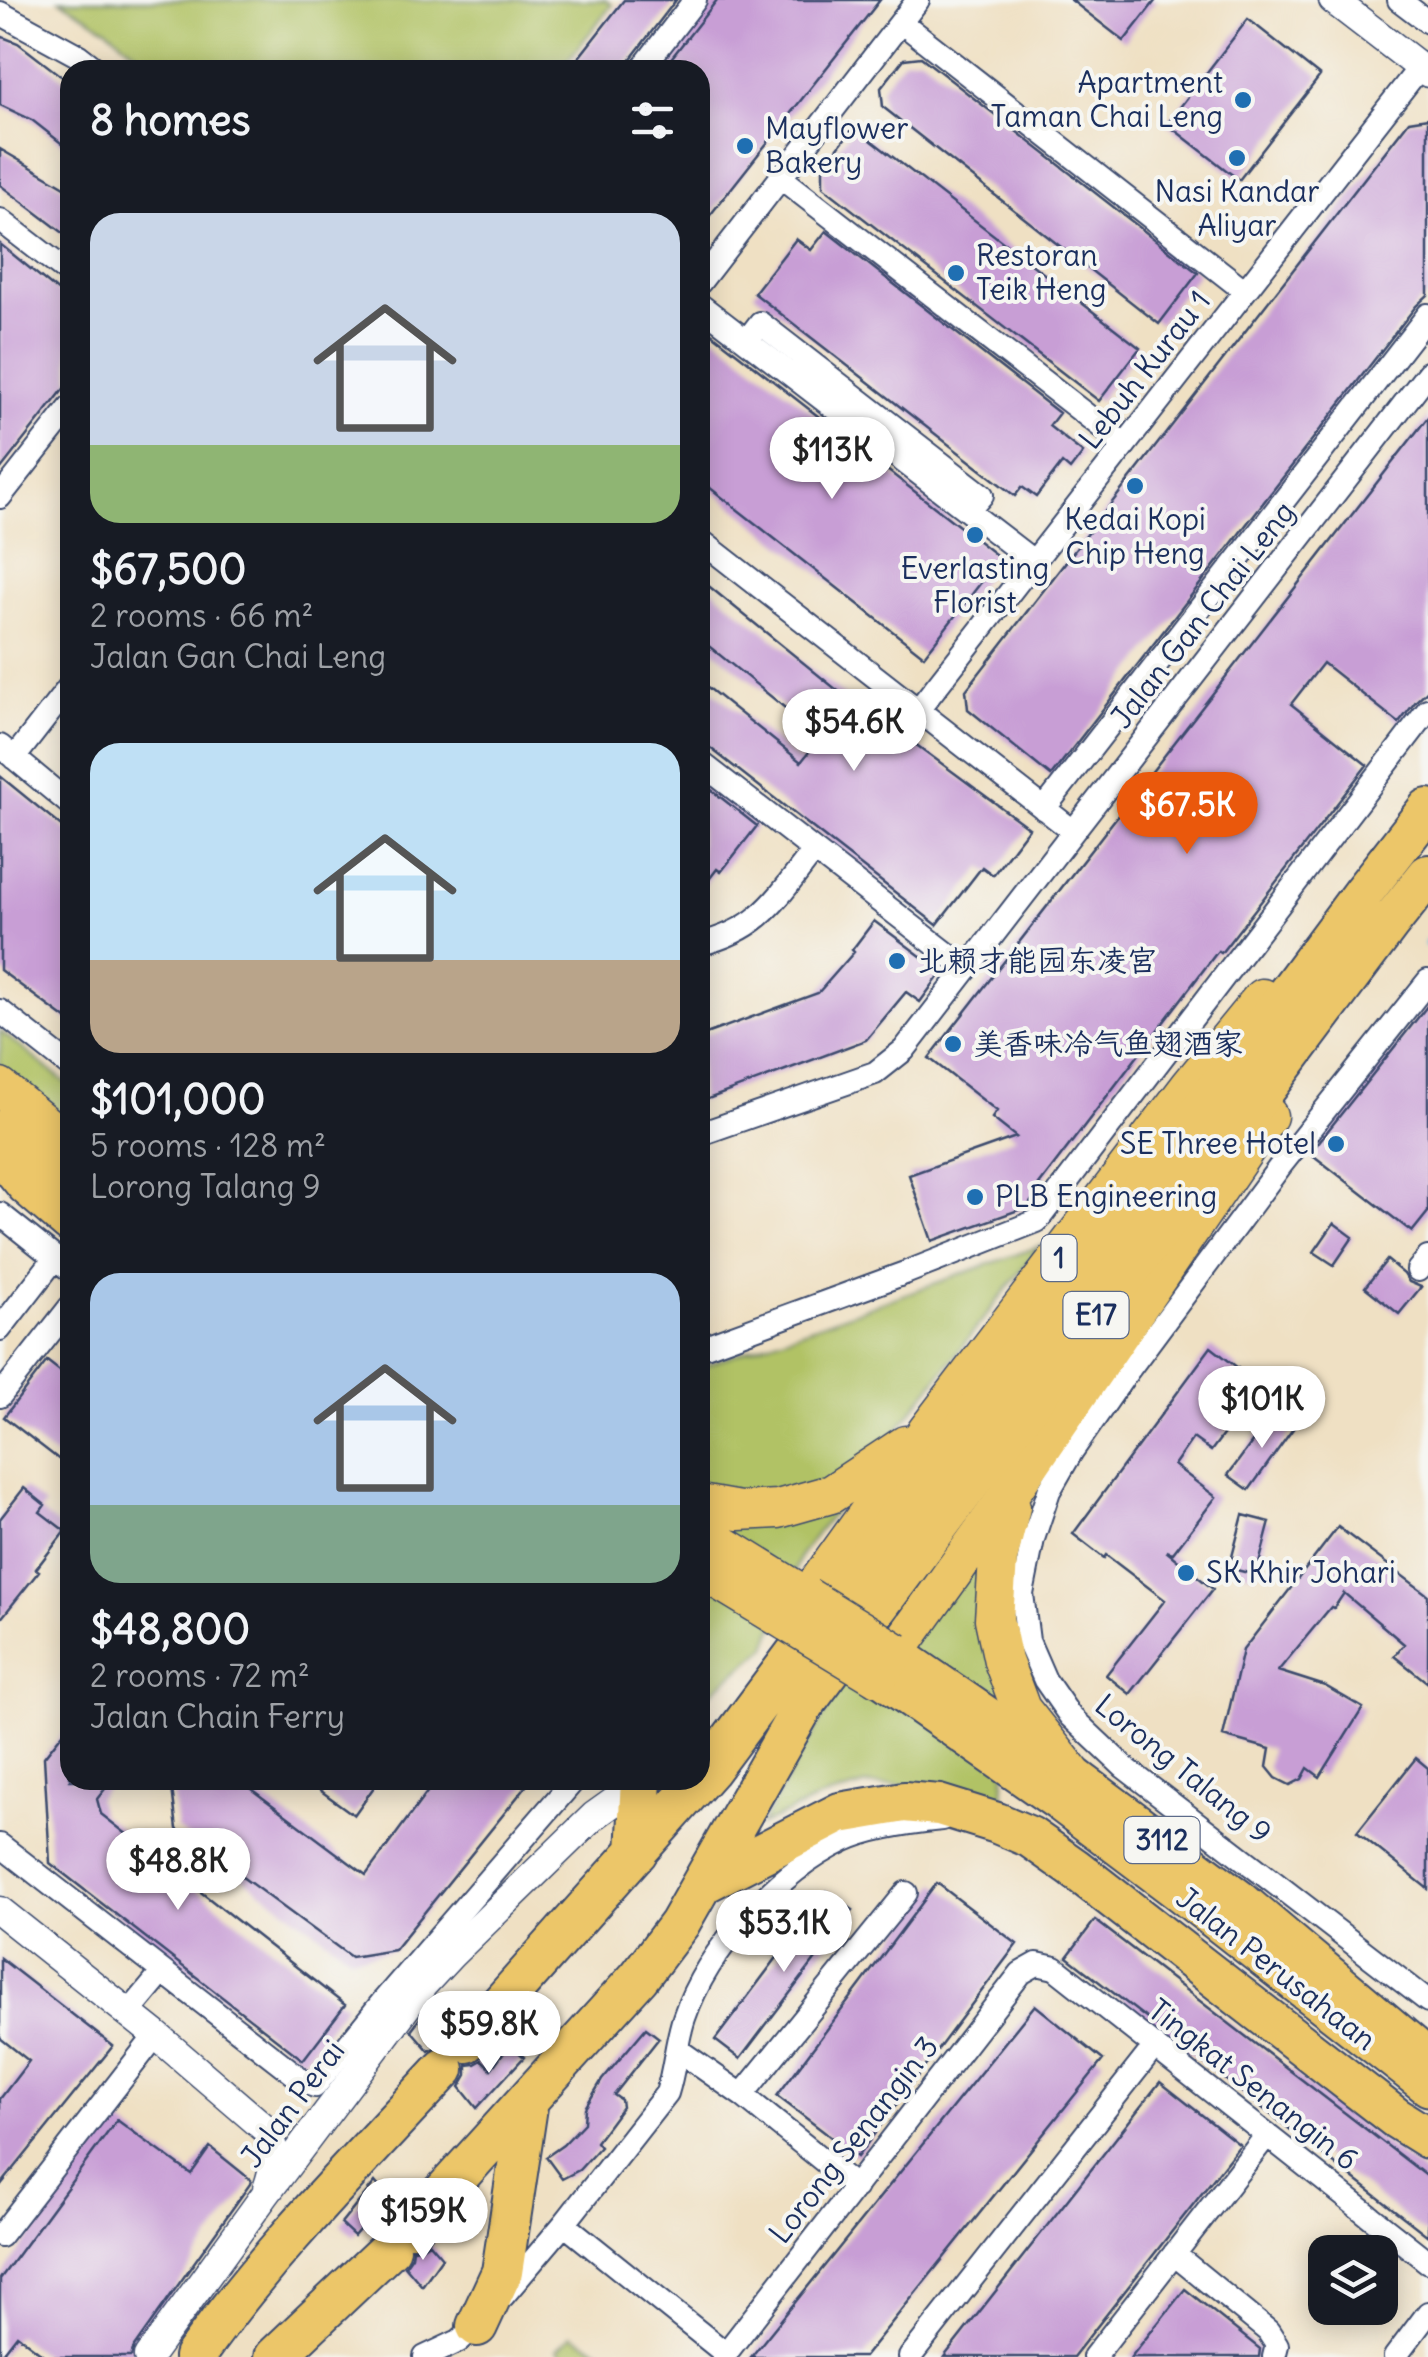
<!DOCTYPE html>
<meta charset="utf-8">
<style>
body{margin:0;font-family:Delius,"LXGW WenKai TC",sans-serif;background:#242831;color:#f1f3f6;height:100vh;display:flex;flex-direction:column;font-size:38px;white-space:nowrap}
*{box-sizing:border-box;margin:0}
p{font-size:32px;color:#9ea1a6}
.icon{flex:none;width:55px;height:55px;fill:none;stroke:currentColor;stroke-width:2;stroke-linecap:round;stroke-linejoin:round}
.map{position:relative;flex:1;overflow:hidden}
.drawer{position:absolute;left:60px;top:60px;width:650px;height:1730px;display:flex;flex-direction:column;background:#171b24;border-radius:30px;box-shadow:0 5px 25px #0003}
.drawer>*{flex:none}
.buttons{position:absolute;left:1308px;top:2235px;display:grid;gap:20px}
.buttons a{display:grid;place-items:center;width:90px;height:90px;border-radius:20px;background:#171b24;box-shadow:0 5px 25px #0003;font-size:50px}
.price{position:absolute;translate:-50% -85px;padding:0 22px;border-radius:35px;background:#fff;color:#222;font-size:32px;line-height:65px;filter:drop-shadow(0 2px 5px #0008)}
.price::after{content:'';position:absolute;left:50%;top:60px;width:30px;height:22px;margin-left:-15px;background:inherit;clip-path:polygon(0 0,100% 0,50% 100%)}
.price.selected{background:#ea580c;color:#fff}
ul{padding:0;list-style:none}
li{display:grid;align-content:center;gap:20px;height:530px;padding:0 30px}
li span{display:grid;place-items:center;height:310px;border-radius:30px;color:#555}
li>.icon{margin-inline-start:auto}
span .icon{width:180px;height:180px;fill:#fffc;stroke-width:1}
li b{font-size:42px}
h2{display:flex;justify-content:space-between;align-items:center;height:120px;padding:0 30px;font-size:42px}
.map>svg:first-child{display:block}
.green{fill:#b1c265;stroke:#667862;stroke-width:2.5}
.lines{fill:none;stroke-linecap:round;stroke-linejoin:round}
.stream{stroke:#66b0de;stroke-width:6}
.building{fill:#c89ed5}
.minor-casing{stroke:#3b4a6d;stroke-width:26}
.tertiary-casing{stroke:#3b4a6d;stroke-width:31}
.primary-casing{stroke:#3b4a6d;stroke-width:39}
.trunk-casing{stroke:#3b4a6d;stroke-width:41}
.motorway-casing{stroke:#3b4a6d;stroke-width:44}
.minor{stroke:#fff;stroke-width:22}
.tertiary{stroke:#fff;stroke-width:28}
.primary{stroke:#ecc669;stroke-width:35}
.trunk{stroke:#ecc669;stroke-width:38}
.motorway{stroke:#ecc669;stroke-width:40}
.trunk-bridge-casing{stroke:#3b4a6d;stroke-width:41;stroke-linecap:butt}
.trunk-bridge{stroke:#ecc669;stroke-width:38}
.poi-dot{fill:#1f6fb2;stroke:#f6f6f2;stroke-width:4}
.labels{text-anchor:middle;stroke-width:8;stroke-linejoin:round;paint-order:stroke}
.shield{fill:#f6f6f2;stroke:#5d6b8a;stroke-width:2.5}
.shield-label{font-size:28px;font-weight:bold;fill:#1b2f5e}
.poi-label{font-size:30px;fill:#1b2f5e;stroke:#f6f6f2;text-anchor:start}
.street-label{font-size:30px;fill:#1b2f5e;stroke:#f6f6f2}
</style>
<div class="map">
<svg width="1428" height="2357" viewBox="0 0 1428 2357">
<rect width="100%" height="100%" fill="#f6f6f2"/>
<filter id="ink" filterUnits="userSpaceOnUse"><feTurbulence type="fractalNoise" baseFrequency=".01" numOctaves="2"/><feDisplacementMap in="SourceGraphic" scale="20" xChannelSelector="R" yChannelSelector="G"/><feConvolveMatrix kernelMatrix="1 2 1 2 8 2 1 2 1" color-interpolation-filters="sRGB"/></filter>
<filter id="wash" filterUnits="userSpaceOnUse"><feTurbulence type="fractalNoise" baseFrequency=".0048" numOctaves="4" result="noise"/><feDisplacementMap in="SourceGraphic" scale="40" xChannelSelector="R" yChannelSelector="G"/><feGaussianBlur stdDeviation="2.25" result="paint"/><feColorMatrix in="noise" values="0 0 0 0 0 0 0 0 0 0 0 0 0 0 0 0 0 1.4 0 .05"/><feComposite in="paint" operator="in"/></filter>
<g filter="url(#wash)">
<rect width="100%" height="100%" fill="#efe0c3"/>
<path class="green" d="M60 0H605L612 5 560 70H158L107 29Z
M0 1031 70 1086V1128L0 1071Z
M1040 1246 801 1554 767 1647 700 1701V1367Z
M984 1542 1008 1706 1003 1801 939 1787 867 1785 816 1800 761 1825 852 1666Z
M571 2335 614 2357H565L557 2350Z"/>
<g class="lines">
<path class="stream" d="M1427 944 1428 942"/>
</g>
<g id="blocks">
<path class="building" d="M624 0H676L629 61 626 70H569Z
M717 0H880L700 228V70H662Z
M1071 0H1156L1124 41Z
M1248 19 1320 76 1239 180 1167 124Z
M0 36 18 43 70 83V150L32 120 0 105Z
M921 57 1198 273 1159 324 883 107 881 88 904 59Z
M1428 118V295L1416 306 1051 776 968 709 966 690 1409 121Z
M854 127 1140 348 1099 401 823 187V167Z
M0 149 70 190V238L0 185Z
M826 231 1059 413 1049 426 1083 453 1070 470 1062 463 1036 497 1022 487 1015 496 754 293 796 239 811 250Z
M0 244 70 301V381L0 470Z
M710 332 1000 558 924 656 700 480V333Z
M1428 417V690L1416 701 1399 723 1323 663 1291 704 1367 765 1221 953 1218 951 1039 1185 1042 1187 1027 1207 932 1241 909 1175 1016 1137 992 1118 997 1111 929 1058Z
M700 579 848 699 850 696 1029 828 993 875 982 867 937 925 700 740V681L801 762 821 737 700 639Z
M0 776 70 833V1022L0 970Z
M700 781 757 826 721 872 717 869 700 891Z
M874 921 942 972 920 1002 906 992 866 1040 700 1102V1036L818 993 854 952 852 950Z
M1428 1005V1212L1412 1232 1310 1153Z
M1334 1223 1353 1237 1334 1265 1314 1252Z
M1387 1260 1404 1274 1409 1282 1421 1287 1399 1314 1365 1287Z
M1211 1347 1238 1368 1227 1384 1249 1400 1211 1451 1193 1438 1174 1465 1216 1497 1173 1553 1166 1551 1213 1589 1130 1694 1106 1675 1165 1600 1106 1555 1104 1558 1073 1534Z
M47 1361 70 1379V1468L4 1417Z
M1275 1411 1295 1426 1249 1490 1228 1475Z
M24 1488 45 1505 40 1512 65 1531 36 1569 39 1571 0 1620V1519Z
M1243 1515 1270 1522 1256 1575 1229 1568Z
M1338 1527 1428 1595V1683L1394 1656 1404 1644 1344 1593 1334 1608 1331 1607 1278 1671 1325 1686 1363 1708 1320 1777 1308 1768 1302 1779 1290 1785 1276 1778 1267 1767 1270 1749 1223 1736 1243 1650Z
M70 1724V1780H112L97 1799 101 1814 345 2005 303 2060 50 1863 44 1757Z
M1416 1758 1428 1768V1889L1357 1832Z
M171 1780H258L251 1789 366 1875 436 1780H531L394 1950 351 1957 177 1829Z
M306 1780H379L354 1815Z
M937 1883 1017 1944 857 2157 777 2096Z
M827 1891 853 1910 740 2059 715 2040Z
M1095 1920 1428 2177V2236L1067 1957Z
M0 1958 113 2046 0 2186V2099L29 2061 0 2038Z
M431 2004 450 2025 444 2036V2046L436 2047 429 2051 411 2030Z
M1035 2005 1103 2060 864 2357H751Z
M646 2028 659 2038 614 2095 621 2100 622 2107 596 2142 600 2147 579 2170 562 2179 546 2157 563 2145 584 2123 585 2108 602 2080Z
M510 2044 524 2057 477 2108 460 2087 467 2075V2065L475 2064 482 2060 491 2069Z
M1160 2082 1240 2145 1073 2357H944Z
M117 2120 191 2174 210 2147 251 2180 250 2184 134 2347 131 2357H46L17 2335 0 2357V2279Z
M375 2182 397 2208 390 2225H384L373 2231 365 2223 354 2236 341 2224Z
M429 2243 442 2258 422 2286 405 2266 412 2256 413 2249 421 2248Z
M1185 2289 1260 2349 1259 2357H1131Z"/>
</g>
</g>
<g filter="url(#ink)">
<use href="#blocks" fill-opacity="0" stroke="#3b4a6d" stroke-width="2.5"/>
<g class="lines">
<defs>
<path id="minor" d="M1399 0 1428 22
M0 13 79 56 97 70
M901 22 1245 291
M641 70 695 0
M780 177 1125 445
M0 220 70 274
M700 282 918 0
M700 305 1033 561
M747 340 760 323 982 495 968 511
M0 497 70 408
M700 540 1073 831
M918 710 1420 67
M0 746 70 804
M14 758 70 686
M700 762 967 969
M1044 809 1428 315
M700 944C762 929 777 898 814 851
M1428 981 1281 1165 1127 1372 1072 1451 1049 1491 1033 1539 1022 1594 1028 1641 1045 1680 1070 1716 1124 1767 1428 2001
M0 1011 70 1066
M700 1134 875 1073 904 1050 1428 373
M0 1214 70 1270
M1418 1270 1428 1258
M0 1329 55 1258
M700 1348 905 1273 1037 1221 1428 710
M0 1396 70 1307
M0 1845 306 2083 315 2086 384 2000 574 1780
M128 2014 163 1972
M678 2050 742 2095 856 2187
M742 2095 906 1893
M564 2224 725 2353
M0 2236 156 2035
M1174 2254 1268 2331 1277 2345 1274 2357
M503 2296 564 2224 667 2093C675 2068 676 2042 684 2018 707 1949 779 1871 845 1840 870 1828 913 1822 942 1819
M425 2357 459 2341 482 2320
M723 2357 1021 1973 1037 1964 1055 1968 1428 2262
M910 2357 1155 2046
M1094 2357 1267 2135
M1395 2357 1428 2313"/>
<path id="tertiary" d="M1333 0 1428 73
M0 1911 156 2035 268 2131C276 2152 275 2167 267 2189
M148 2357 265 2195 423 1985 451 1955 594 1816 615 1801 641 1788"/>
<path id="primary" d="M896 1652 1071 1772 1240 1898 1428 2056
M878 1677 1060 1804 1181 1895 1428 2088"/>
<path id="trunk" d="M0 1088 70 1145
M0 1130 70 1187
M700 1504 739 1511 778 1509 831 1494 905 1445
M1011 1507 998 1559 994 1619 1003 1661 1021 1709 1071 1772
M700 1531 807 1597
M700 1569 789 1623 927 1431 1190 1086 1262 998
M878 1677 1016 1485 1268 1116"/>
<path id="motorway" d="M0 1152 26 1184 70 1222
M637 1852 641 1780
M702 1884 840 1813 904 1802 939 1805 997 1823 1030 1837 1074 1868 1396 2118 1428 2138
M467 2042 709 1770 1364 891 1428 809
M413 2226 639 1977 679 1924 803 1706 1389 924 1428 875
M477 2326 502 2272 528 2100
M194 2357C267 2253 358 2162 444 2069
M275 2357 390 2248"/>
</defs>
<use href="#minor" class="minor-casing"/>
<use href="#tertiary" class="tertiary-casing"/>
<use href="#primary" class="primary-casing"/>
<use href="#trunk" class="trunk-casing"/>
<use href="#motorway" class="motorway-casing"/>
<use href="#minor" class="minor"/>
<use href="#tertiary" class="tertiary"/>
<use href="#primary" class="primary"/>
<use href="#trunk" class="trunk"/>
<use href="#motorway" class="motorway"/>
<defs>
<path id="trunk-bridge" d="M807 1597 896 1652
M789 1623 878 1677"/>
</defs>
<use href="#trunk-bridge" class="trunk-bridge-casing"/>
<use href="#trunk-bridge" class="trunk-bridge"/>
</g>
</g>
<g class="poi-dot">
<circle cx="1243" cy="100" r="10"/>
<circle cx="745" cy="146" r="10"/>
<circle cx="1237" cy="158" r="10"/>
<circle cx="956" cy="273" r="10"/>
<circle cx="1135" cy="486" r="10"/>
<circle cx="975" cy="535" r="10"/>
<circle cx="897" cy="961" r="10"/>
<circle cx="953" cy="1044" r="10"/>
<circle cx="1336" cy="1144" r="10"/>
<circle cx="975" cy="1197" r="10"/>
<circle cx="1186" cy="1573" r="10"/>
</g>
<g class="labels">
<g class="shield">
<rect x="1041.5" y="1235" width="35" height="46" rx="8"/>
<rect x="1063.5" y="1292" width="65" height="46" rx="8"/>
<rect x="1124.5" y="1817" width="75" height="46" rx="8"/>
</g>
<g class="shield-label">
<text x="1059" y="1268">1</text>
<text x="1096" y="1325">E17</text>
<text x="1162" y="1850">3112</text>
</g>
<g class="poi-label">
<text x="1223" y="93" text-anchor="end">Apartment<tspan x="1223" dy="34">Taman Chai Leng</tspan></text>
<text x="765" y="139">Mayflower<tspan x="765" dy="34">Bakery</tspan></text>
<text x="1237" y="202" text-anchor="middle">Nasi Kandar<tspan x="1237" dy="34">Aliyar</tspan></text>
<text x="976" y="266">Restoran<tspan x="976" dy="34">Teik Heng</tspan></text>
<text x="1135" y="530" text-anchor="middle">Kedai Kopi<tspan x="1135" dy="34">Chip Heng</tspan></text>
<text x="975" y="579" text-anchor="middle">Everlasting<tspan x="975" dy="34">Florist</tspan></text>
<text x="917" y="971">北赖才能园东凌宫</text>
<text x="973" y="1054">美香味冷气鱼翅酒家</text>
<text x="1316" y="1154" text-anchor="end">SE Three Hotel</text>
<text x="995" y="1207">PLB Engineering</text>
<text x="1206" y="1583">SK Khir Johari</text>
</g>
<g class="street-label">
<text transform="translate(1145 370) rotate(-52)" y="10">Lebuh Kurau 1</text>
<text transform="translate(1203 615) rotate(-52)" y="10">Jalan Gan Chai Leng</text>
<text transform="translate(1183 1769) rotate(39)" y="10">Lorong Talang 9</text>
<text transform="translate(1276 1969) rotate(38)" y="10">Jalan Perusahaan</text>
<text transform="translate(1253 2085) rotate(38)" y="10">Tingkat Senangin 6</text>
<text transform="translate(293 2104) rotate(-53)" y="10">Jalan Perai</text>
<text transform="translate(854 2140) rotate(-52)" y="10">Lorong Senangin 3</text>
</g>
</g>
</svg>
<div class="buttons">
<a><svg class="icon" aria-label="layers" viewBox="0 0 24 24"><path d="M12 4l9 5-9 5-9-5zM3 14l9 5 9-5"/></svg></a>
</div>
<b class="price" style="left:832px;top:502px">$113K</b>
<b class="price" style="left:854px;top:774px">$54.6K</b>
<b class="price selected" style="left:1187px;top:857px">$67.5K</b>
<b class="price" style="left:1262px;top:1451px">$101K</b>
<b class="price" style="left:178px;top:1913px">$48.8K</b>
<b class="price" style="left:784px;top:1975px">$53.1K</b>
<b class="price" style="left:489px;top:2076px">$59.8K</b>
<b class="price" style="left:423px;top:2263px">$159K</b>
<section class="drawer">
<h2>8 homes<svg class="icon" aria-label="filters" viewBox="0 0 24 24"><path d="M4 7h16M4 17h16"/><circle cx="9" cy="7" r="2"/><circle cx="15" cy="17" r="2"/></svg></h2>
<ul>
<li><span style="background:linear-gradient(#c9d6e8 75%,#8fb573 0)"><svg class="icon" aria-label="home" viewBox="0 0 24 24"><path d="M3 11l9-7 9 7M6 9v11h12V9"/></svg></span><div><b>$67,500</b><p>2 rooms · 66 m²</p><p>Jalan Gan Chai Leng</p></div></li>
<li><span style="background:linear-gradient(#bfe0f5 70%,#b9a48a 0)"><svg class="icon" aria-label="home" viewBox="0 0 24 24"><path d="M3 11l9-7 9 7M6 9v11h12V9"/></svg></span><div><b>$101,000</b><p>5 rooms · 128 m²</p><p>Lorong Talang 9</p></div></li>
<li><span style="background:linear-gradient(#a9c7e8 75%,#7fa58c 0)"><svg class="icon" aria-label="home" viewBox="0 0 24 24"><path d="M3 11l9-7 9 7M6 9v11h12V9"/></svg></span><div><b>$48,800</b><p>2 rooms · 72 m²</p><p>Jalan Chain Ferry</p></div></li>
</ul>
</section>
</div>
